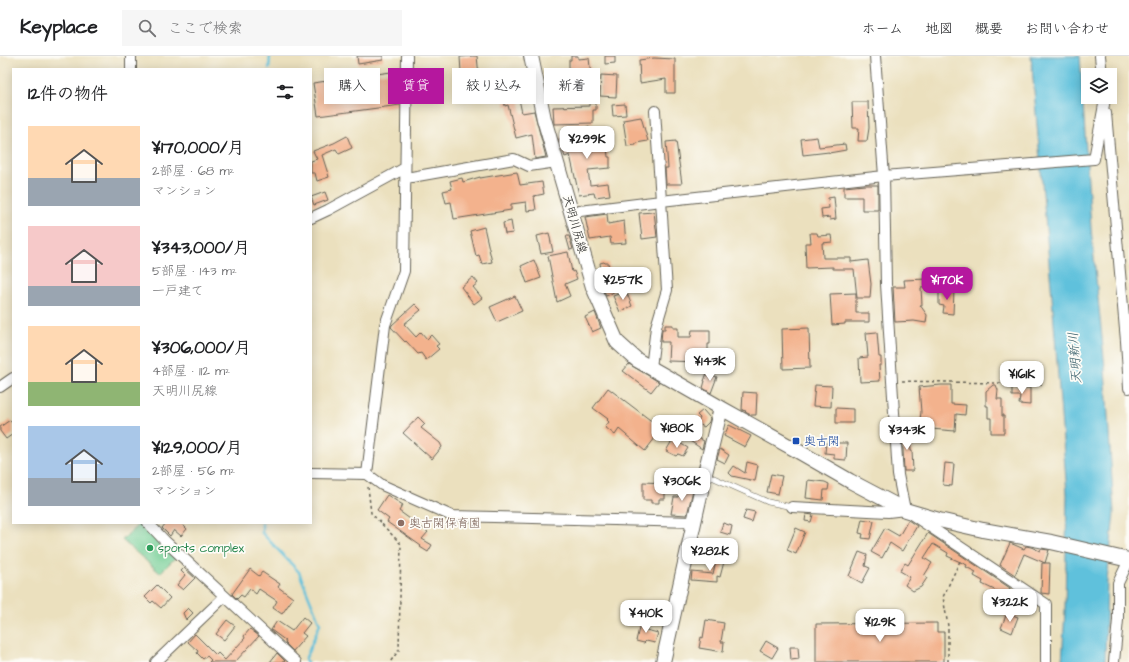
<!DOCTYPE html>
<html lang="ja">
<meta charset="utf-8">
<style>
body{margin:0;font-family:"Architects Daughter","Klee One",sans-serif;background:#f6f6f6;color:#202124;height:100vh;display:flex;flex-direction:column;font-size:15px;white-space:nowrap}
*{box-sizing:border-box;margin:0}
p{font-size:13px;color:#757577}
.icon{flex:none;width:22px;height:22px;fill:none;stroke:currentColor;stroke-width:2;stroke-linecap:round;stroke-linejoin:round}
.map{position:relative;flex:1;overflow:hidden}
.details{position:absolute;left:12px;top:12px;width:300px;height:456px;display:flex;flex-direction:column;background:#fff;border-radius:0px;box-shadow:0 2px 10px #0003}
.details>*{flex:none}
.hud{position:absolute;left:324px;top:12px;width:380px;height:36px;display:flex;gap:8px}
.controls{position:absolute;left:1081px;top:12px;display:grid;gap:8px}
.controls a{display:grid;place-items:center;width:36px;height:36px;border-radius:0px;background:#fff;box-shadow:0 2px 10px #0003;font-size:20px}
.price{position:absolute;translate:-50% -34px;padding:0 9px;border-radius:8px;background:#fff;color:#222;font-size:13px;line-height:26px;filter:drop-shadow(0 1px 2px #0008)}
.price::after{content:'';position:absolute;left:50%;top:24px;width:12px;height:9px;margin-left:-6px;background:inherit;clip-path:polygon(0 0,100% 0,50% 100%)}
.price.current{background:#b5179e;color:#fff}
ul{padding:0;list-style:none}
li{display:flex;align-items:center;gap:12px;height:100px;padding:0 16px}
li span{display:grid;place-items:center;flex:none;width:112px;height:80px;border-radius:0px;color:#555}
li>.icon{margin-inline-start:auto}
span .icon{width:48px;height:48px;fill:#fffc;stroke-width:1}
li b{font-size:17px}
h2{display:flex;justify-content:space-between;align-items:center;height:48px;padding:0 16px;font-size:17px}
.chip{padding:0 14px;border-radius:0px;background:#fff;box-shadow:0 2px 10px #0003;font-size:14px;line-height:36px}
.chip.current{background:#b5179e;color:#fff}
header{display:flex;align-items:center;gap:24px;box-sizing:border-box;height:56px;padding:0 20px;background:#fff;border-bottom:1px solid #e0e0e0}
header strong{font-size:19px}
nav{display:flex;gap:22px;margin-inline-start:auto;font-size:14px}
.search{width:280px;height:36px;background:#f6f6f6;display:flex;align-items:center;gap:10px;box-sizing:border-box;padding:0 14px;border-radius:0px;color:#757577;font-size:15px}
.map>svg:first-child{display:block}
.green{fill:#74ce95;stroke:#487558}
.water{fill:#5ec1dc;stroke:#3d6e7c}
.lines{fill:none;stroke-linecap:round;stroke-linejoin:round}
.stream{stroke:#5ec1dc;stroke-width:2.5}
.building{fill:#f3b28d}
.lane-casing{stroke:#646155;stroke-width:6}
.street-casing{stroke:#646155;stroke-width:12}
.secondary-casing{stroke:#646155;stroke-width:16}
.path{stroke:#646155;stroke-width:1.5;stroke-dasharray:3 3;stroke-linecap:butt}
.lane{stroke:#fff;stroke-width:5}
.street{stroke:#fff;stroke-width:10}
.secondary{stroke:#fff;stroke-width:14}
.transit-dot{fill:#1a4fb4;stroke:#fdfcf7;stroke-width:1.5}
.education-dot{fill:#8d6e63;stroke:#fdfcf7;stroke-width:1.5}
.leisure-dot{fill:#2e9e5b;stroke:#fdfcf7;stroke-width:1.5}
.labels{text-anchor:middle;stroke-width:3.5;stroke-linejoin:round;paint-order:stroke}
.street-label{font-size:12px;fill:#1c1c1c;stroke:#fdfcf7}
.transit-label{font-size:12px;fill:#164399;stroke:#fdfcf7;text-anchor:start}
.education-label{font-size:12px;fill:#785e54;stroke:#fdfcf7;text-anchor:start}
.leisure-label{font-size:12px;fill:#27864d;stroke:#fdfcf7;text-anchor:start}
.water-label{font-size:13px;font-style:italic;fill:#365e69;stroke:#fdfcf7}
</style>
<header>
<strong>Keyplace</strong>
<div class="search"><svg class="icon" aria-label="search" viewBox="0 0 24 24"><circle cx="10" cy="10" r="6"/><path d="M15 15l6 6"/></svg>ここで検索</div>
<nav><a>ホーム</a><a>地図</a><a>概要</a><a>お問い合わせ</a></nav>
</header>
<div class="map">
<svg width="1129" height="606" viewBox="0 0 1129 606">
<rect width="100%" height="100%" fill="#fdfcf7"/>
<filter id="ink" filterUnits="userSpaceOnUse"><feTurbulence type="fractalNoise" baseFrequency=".025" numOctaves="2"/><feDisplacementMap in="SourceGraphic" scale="8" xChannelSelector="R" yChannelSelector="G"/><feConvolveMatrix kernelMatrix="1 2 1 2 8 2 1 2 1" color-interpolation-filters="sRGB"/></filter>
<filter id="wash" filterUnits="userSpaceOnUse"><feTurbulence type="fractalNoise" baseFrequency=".012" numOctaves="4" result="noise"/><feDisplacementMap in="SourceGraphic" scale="16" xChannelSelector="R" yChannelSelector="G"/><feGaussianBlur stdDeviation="0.9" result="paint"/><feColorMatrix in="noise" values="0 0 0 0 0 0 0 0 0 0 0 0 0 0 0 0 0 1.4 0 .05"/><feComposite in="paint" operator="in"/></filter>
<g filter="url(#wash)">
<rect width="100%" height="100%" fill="#ebe0be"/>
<path class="green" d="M140 467H142L177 500 160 517 122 484Z"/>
<path class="water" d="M1031 0H1080L1091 172 1105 312 1114 457 1107 525 1105 606H1062L1065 555 1067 438 1052 241Z"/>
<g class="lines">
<path class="stream" d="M269 13 270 0
M262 467V477L299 516 320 568 305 604 307 606"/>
</g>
<g id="blocks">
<path class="building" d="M357 0H383V4L358 8Z
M472 0H477L480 30 462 31 460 1Z
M571 0H578V3L589 2 591 20 577 21V30L565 34 547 35 545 15 569 14V4H571Z
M605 0H615V7L605 8Z
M654 2 675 3V37H666V23L640 27 639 4Z
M398 15 400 29V49L318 60 313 27Z
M601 19 617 20 616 41 600 40Z
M516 29 522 57 534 55 546 101 535 103 532 78 516 82 508 49 505 50 502 31Z
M852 46H868L869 72 867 85H858L859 72H853Z
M589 47H596V54H593V67L554 68 553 51 589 50Z
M625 48 626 59 613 60 612 49Z
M641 61 648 85 636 87V89L627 90 623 64Z
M589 70 591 82 606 80 608 101H610V112L588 114 590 129 608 127 610 139 595 141 594 137 579 139 570 99 565 101 559 83Z
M347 80 352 92 339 98 336 93 322 99 329 121 317 125 315 117H311V105L317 103 313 95 334 87Z
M817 81 819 91 845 88 846 94 829 97V96L803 99 801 83Z
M676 85 682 128H666L665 112H668L666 86Z
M517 116 520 129 542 126 544 138 534 140 536 154 527 155 526 146 511 148V154L454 163 451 146 446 147 443 135 452 133 450 125 462 122 463 126 480 121V122Z
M865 129H878V154H862V141H844V131Z
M325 136 328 144 314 149 311 141Z
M834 141 836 163 830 164V161L822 162 821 153 829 152 828 142Z
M654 156 657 181 642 183 639 157Z
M607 158 608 168 624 165 626 187 611 188 610 181 590 184 585 161Z
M511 165 513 177 505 178 503 167Z
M484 171 492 206 482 208 479 199 476 200 470 175Z
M549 177 553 196 541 198 537 180Z
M810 177H817L818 180 831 179 832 186 822 187 823 202H851V206L868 204 871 228 870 242H857L854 213H833V211L806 212 805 187H811Z
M566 180H569L573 193 570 194Z
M568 196 572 216 574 215 577 223 565 228 570 240 557 246 548 200Z
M534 204 541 222 527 227 521 210Z
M604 206 605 207H608L611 224H610L613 237 606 240 602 229H603L600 207Z
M473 221 478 227 473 231 482 242 474 248 461 231Z
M927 223 928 231 921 232 922 249H920L927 259 926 267 914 265 895 266 893 231H905L904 224Z
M939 234H954L953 258 943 257 944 250 939 249Z
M626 235 632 250 620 256 613 240Z
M856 237V257H869V266H845V268L832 269 830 238Z
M515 240 522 255 497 266 490 251Z
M415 248 421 254 404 268 416 281 421 276 427 283 431 279 439 288 436 290 439 293 426 304 421 297 418 298 406 285 405 286 391 271 392 269Z
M595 256 601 272 592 276 585 261Z
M665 269H673V272H678V281H691L692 274H710V288H708V310H701V306L668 305 669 286H661L662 273H665Z
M809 272 810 312 783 313 782 273Z
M877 276 879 301H881V309H879L880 325 860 326 859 302 868 301 866 277Z
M629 308 659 326 651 336 623 315Z
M707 317 717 321 711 337 703 332 705 325H704Z
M815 329 832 330 831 351 813 350Z
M941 329H951V348L966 349 965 359 956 358 955 375 919 372 921 356 919 331Z
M993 329H996L998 334 997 343H1002V360H1004V377H991V362H988V350H986V335Z
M1012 331 1030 332V349L1019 348 1020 340H1012Z
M608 332 662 373 645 395 619 373 615 379 605 371 609 366 607 364 608 363 593 352Z
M743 336 757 337 756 359H751L745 356 746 355 742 354Z
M836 352 853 353V367H836Z
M703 354 710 362 709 366 704 371 697 367 700 362 697 359Z
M418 361 425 368 421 372 440 387 442 391 432 403 403 377Z
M10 364 13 368V378L6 383 0 375V371Z
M729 369 751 380 745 391 724 380Z
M909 373 911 395H912L913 415H904L902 374Z
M694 380 704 385 702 393 690 385Z
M673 383 688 392 683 400 678 398 676 400 666 395Z
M826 387H847L846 404 834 403V398L825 397Z
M720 393 729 399 725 407 717 403Z
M747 406 758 409 755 425 732 420 729 417 734 410 745 417Z
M945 407 954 408 952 430 943 429Z
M771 418 782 420 778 438 767 436Z
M808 424 825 426 829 428 828 434H824L823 444 806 442Z
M643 426 665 427V443H659V447H651V444H643Z
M680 432 693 434 687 459 671 458 674 441H678Z
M387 439 403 449 399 455 428 476 422 483 432 489 428 496 420 491 421 490 387 466 389 463 377 454Z
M746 454 755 456 752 466 743 463Z
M806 458 813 459 811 466 805 465Z
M862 463 874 465 870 483 862 482 863 478 859 477Z
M908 464 917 470 902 495 890 487 882 502 871 496 885 472 899 480Z
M166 467H181L187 473 181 480 174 474 170 480 162 472Z
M723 467 732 470 730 479 720 476Z
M796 472 805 476 796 498 787 494Z
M928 477 1010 532 1007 540 982 528 983 525 974 520 976 516 966 511 967 509 947 500 948 497 933 488 924 502 932 507 924 520 927 522 921 531 913 535 905 529 910 521 900 515 905 507 908 509Z
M1010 487 1024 493 1026 490 1031 491 1040 495 1041 493 1049 494 1045 507 1024 498 1015 519 1000 509Z
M859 496 867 499 865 510 870 512 862 527 849 520Z
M717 500 725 502 720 521 717 520V526L691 524 692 516 713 518Z
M1042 507H1050L1049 538 1041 537Z
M184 512 195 522 183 534 177 529 185 519 181 515Z
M250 513 259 520 262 516 280 528 278 531 293 542 282 558 273 552 277 545 259 533 256 538 250 533 244 541 241 539 237 543 232 538Z
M157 529 170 542 161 552 153 545 151 547 145 541Z
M1004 540 1015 544 1011 557 1000 553Z
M188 552 193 557 186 564 183 557Z
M1007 557 1018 561 1012 577 1001 572Z
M303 561 310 567 302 577 306 580 293 595 285 587 286 585 271 574 277 565 292 575Z
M227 564 235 570 224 584 216 578Z
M641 564 648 566 646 574 658 577 655 587 646 585 644 587 636 585Z
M706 564 724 567 721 586H724L723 596 699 592 701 581 703 582Z
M937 567V576H944V606H816V568Z
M250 573 259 580 235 606H209L211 604 207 600 203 603 197 597 198 595 188 586 195 578 216 599 218 597 225 604 245 582 244 580Z
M766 585 778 592 772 602 760 595Z
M790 591H798L799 603 791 604Z
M277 597 285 605 284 606H270Z"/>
</g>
</g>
<g filter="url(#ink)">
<use href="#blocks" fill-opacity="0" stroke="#646155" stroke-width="1"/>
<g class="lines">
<defs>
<path id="lane" d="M705 418 768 446 792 451"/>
<path id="street" d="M875 0 884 120 886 228 892 325 898 419 905 454
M1100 0 1102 19
M131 13V0
M1106 57 1126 285 1129 332
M406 122 514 103 529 110 557 106
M572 156 661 145 884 120 1094 103 1105 43
M311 162 328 154 405 112
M651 312 656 271 667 234 655 55
M0 331 13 322
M311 417 367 418 382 429 452 460 694 466
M367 418 385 269 404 215 407 0
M792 451 888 456 905 454 1046 548V606
M148 467 165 485 296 606
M156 606 224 541
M1114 606 1118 564V527L1129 504"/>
<path id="secondary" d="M531 0 544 63 593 231 617 286 637 304 721 352 705 417 663 606
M721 352 796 394 850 425 905 454 939 464 983 474 1051 486 1129 504"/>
</defs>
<use href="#lane" class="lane-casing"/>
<use href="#street" class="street-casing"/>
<use href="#secondary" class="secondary-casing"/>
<path class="path" d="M902 325 1042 328
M368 431 371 457 401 488 399 594 390 606
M948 606V570L943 541 961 503"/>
<use href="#lane" class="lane"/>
<use href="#street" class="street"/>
<use href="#secondary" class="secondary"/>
</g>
</g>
<rect class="transit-dot" x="792" y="381" width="8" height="8" rx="2"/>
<circle class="education-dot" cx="401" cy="467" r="4"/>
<circle class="leisure-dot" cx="150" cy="492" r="4"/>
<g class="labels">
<g class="street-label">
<text transform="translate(575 168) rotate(74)" y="4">天明川尻線</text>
</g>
<g class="transit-label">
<text x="804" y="389">奥古閑</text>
</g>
<g class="education-label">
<text x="409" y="471">奥古閑保育園</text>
</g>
<g class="leisure-label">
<text x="158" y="496">sports complex</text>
</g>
<g class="water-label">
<text transform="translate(1074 302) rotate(-94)" y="5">天明新川</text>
</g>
</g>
</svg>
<div class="controls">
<a><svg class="icon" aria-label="layers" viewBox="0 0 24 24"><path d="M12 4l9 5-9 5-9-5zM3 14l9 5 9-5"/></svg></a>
</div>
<b class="price" style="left:587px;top:104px">¥299K</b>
<b class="price" style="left:623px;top:245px">¥257K</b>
<b class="price current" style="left:947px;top:245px">¥170K</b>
<b class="price" style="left:710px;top:326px">¥143K</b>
<b class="price" style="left:1022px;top:339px">¥161K</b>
<b class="price" style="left:677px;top:393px">¥180K</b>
<b class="price" style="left:907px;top:395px">¥343K</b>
<b class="price" style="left:682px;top:446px">¥306K</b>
<b class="price" style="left:710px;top:516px">¥282K</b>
<b class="price" style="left:1010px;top:567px">¥322K</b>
<b class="price" style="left:646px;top:578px">¥410K</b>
<b class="price" style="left:880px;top:587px">¥129K</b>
<div class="hud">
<a class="chip">購入</a>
<a class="chip current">賃貸</a>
<a class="chip">絞り込み</a>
<a class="chip">新着</a>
</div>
<section class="details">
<h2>12件の物件<svg class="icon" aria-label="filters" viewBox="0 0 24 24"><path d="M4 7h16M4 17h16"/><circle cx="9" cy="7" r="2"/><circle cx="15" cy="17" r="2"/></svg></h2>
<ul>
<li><span style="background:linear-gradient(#ffd9b3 65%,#9aa5b1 0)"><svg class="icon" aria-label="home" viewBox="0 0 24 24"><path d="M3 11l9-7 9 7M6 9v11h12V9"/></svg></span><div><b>¥170,000/月</b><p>2部屋 · 68 m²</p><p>マンション</p></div></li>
<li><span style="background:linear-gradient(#f6c9c9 75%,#9aa5b1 0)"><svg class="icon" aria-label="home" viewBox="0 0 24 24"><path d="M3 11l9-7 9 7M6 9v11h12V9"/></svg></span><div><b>¥343,000/月</b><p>5部屋 · 143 m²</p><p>一戸建て</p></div></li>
<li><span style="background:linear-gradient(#ffd9b3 70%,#8fb573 0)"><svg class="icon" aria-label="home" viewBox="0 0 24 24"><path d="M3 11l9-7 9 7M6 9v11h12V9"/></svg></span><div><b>¥306,000/月</b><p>4部屋 · 112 m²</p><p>天明川尻線</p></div></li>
<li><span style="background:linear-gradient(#a9c7e8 65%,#9aa5b1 0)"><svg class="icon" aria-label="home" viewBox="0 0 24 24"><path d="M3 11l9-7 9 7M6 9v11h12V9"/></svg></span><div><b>¥129,000/月</b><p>2部屋 · 56 m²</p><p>マンション</p></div></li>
</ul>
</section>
</div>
